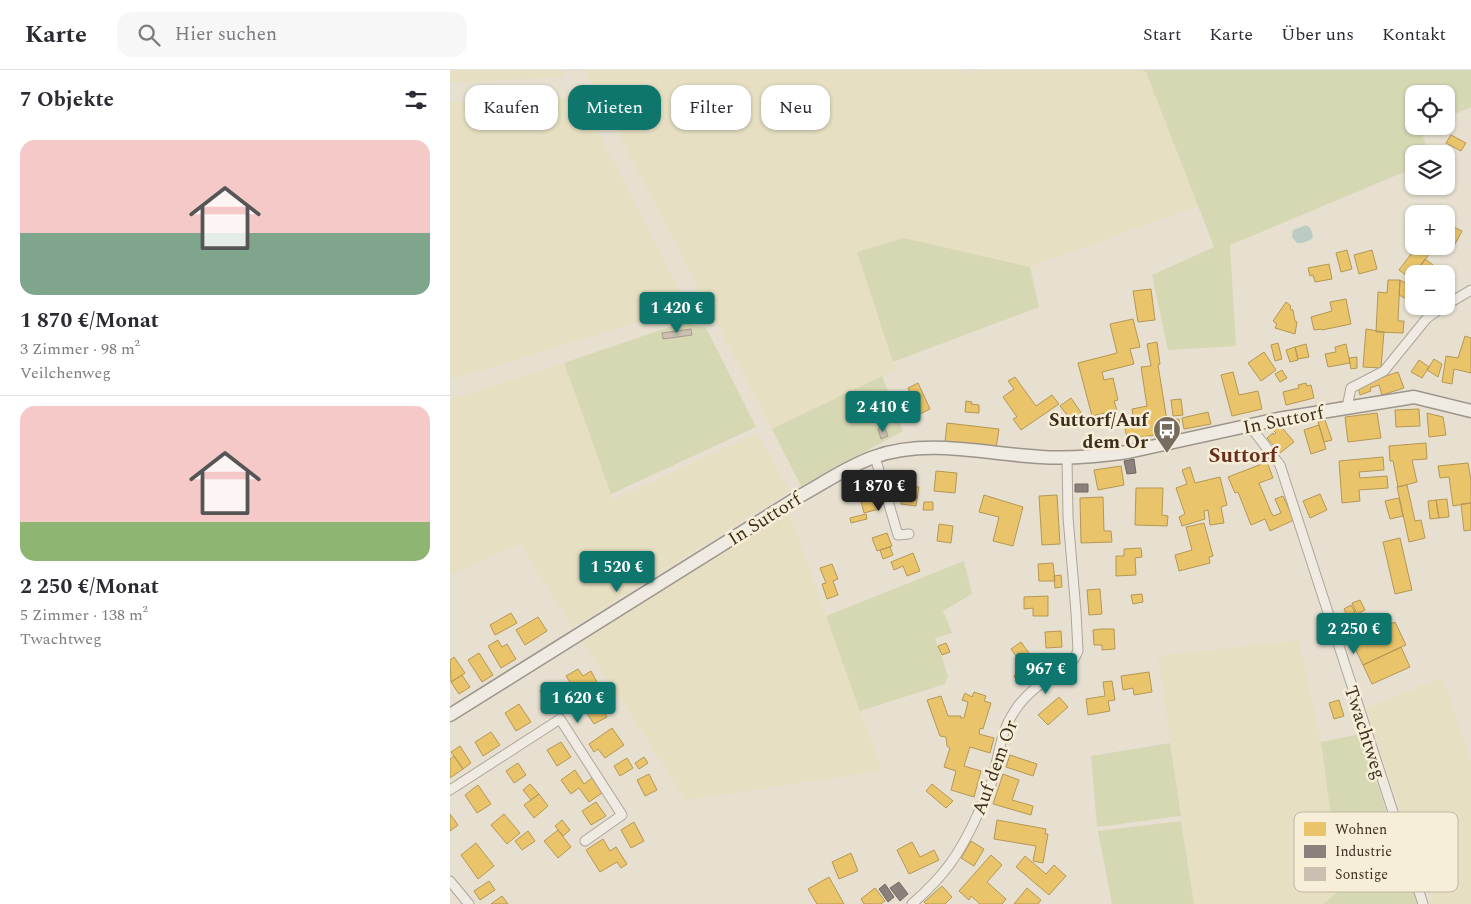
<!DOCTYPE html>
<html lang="de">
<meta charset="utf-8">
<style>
body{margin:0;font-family:Spectral,serif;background:#f7f7f7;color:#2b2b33;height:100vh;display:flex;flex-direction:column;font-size:19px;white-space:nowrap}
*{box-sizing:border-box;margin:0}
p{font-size:16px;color:#7c7c81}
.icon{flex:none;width:28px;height:28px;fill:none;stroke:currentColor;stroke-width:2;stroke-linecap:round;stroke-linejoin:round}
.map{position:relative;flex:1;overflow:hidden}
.drawer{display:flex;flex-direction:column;background:#fff;width:450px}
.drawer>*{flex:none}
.top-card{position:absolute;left:15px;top:15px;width:475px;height:45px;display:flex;gap:10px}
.controls{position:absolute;left:955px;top:15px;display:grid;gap:10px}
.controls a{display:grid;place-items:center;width:50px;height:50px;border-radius:10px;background:#fff;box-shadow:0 1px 4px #0004;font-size:25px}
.price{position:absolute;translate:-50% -42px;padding:0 11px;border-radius:5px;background:#0f766e;color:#fff;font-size:16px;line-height:32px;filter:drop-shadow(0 1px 2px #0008)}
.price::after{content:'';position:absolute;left:50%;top:30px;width:15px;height:11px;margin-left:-8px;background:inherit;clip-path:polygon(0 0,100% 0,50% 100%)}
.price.active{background:#222;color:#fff}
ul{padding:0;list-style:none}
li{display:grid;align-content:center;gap:10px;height:265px;padding:0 20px}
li+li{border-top:1px solid #e1e1e2}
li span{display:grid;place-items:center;height:155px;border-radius:15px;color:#555}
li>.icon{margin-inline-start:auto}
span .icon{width:90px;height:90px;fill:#fffc;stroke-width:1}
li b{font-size:21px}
h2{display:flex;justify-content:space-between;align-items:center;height:60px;padding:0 20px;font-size:21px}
.pill{padding:0 18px;border-radius:15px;background:#fff;box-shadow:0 1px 4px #0004;font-size:18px;line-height:45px}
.pill.active{background:#0f766e;color:#fff}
header{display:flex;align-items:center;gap:30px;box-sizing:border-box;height:70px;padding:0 25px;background:#fff;border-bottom:1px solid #e1e1e2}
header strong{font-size:24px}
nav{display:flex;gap:28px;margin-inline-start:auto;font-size:18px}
.search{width:350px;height:45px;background:#f7f7f7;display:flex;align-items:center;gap:12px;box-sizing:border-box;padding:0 18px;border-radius:15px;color:#7c7c81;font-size:19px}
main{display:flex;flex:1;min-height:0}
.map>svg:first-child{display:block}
.farmland{fill:#e6dfc2}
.green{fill:#d6d7b3}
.water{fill:#bcccc2}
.homes{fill:#e9c46a;stroke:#b59754}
.industry{fill:#8a817c;stroke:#736860}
.building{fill:#cbbfb2;stroke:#a89c90}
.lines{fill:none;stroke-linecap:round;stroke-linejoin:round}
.minor-casing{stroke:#ada599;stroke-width:11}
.secondary-casing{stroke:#9c958a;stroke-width:15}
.minor{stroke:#efebe3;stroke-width:9}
.secondary{stroke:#efebe3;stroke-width:12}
.labels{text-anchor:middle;stroke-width:5;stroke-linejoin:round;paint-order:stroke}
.poi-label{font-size:19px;font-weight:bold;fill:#3d2e20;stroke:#f7eed8;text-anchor:end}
.street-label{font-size:19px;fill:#3d2e20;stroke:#f7eed8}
.quarter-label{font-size:21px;font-weight:bold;fill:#6b2e1e;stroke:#f7eed8}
.key{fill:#f7eed8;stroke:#bfb4a1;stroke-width:1}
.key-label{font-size:14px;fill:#3d2e20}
</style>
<header>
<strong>Karte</strong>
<div class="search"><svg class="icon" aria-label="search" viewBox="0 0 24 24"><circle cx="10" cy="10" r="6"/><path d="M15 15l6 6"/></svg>Hier suchen</div>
<nav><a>Start</a><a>Karte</a><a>Über uns</a><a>Kontakt</a></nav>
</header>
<main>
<section class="drawer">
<h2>7 Objekte<svg class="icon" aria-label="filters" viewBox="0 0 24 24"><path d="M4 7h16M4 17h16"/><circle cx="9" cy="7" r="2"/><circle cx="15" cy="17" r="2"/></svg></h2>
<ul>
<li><span style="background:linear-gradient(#f6c9c9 60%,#7fa58c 0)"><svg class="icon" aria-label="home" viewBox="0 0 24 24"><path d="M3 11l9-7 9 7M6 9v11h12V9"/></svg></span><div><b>1 870 €/Monat</b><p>3 Zimmer · 98 m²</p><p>Veilchenweg</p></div></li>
<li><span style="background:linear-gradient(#f6c9c9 75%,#8fb573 0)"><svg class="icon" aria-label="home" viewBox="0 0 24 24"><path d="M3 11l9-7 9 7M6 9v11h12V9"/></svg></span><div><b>2 250 €/Monat</b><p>5 Zimmer · 138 m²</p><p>Twachtweg</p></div></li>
</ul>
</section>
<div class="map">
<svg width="1021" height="834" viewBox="0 0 1021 834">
<rect width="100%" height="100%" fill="#e7e0d1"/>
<path class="farmland" d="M0 0H112L115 7 0 13Z
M135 0H513L515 5 532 0H693L696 2 748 136 580 197 454 168 407 182 446 300 322 359Z
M130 27 238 237 0 310V32Z
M114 293 163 430 307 363 340 421 123 557 69 474 0 505V329Z
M334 429 432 701 236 730 130 568Z
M849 570 871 672 891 819 873 834H744L708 586Z
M993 607 1021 692V834H982L916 638Z"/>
<path class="green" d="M693 0H1021V37L996 48V24H964V56H979L971 61 979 84H964V98L780 175 786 276 718 280 702 205 764 177 696 2Z
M454 168 580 197 589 237 443 292 407 182Z
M234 252 256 258 306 357 161 424 114 293Z
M432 306 453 361 351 416 322 359Z
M514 491 522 524 493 541 502 563 485 568 498 606 495 614 410 641 376 546Z
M910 664 968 834H873L891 819 871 672Z
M720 673 731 746 647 757 641 686Z
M731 751 744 834H662L648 761Z"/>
<path class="water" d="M856 155C861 157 864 164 862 169L853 173H847L842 167 843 160Z"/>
<path class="homes" d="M1001 65 1016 73 1011 81 996 73Z
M996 153 1012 161 1003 178 996 175Z
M967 176H970L980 183 961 209 949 200Z
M897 180 902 199 891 202 886 183Z
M922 180 927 199 909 204 904 185Z
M975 189 995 204H964Z
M879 194 882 209 865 212 863 205 860 206 858 198Z
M938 210H950L948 251H954L953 263 926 262 928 222 937 223Z
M950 210 964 218V233L949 225Z
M701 219 705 250 688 252 683 221Z
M896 229 901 254 872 260 871 259 864 260 861 247 882 241 880 232Z
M836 232 841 236 840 239 843 240 845 251 847 252 845 264 825 258 827 254 823 251Z
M683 249 690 277 680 279 684 294 652 302 654 310 663 308 668 330 664 331 667 340 642 346 628 293 667 283 660 254Z
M916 259 934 262 931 298 913 297Z
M1015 266 1021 268V303L1004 299 1002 314 992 312 996 286 1008 288Z
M707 272 710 294 708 295 719 363 677 369 674 353 684 351 682 339 697 336 691 297 701 296 697 274Z
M828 273 832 289 825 291 821 275Z
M856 274 859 287 848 289 845 277Z
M896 274 900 293 878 297 875 284 886 282 885 277Z
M845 277 848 290 840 292 836 280Z
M814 282 826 300 811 311 798 293Z
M907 287V298L901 299 899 288Z
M984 289 992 294 988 307 977 300Z
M969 290 979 297 972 308 961 302Z
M832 300 837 308 830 312 825 304Z
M783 302 789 325 808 321 812 339 782 346 771 305Z
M948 302 954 318 932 325 929 315 920 318 921 321 910 325 908 318 918 312Z
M565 307 586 336 602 325 609 334 571 360 563 349 567 347 553 327 564 319 558 311Z
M468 313 480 339 470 344 458 318Z
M856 313 857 316 861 315 864 328 836 335 833 322 849 318 848 315Z
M621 328 637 351 627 358 610 336Z
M731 329 733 345 723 346 721 330Z
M516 331 522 332 521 334 529 335V343L515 342Z
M969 339 970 356 946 357 945 340Z
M758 342 761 354 734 359 732 348Z
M927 343 931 368 898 372 895 347Z
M977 343 993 347 996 365 979 367Z
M729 349 730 359 722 361 720 350Z
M875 350 882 370 874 372 868 352Z
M497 353 549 359 546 378 495 372Z
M830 355 844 372 830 383 817 368 823 363 824 365 826 363 820 357Z
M869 355 876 379 861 384 854 360Z
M976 373 977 389 962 390 967 412 948 417 943 391H940L939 376Z
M933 387 934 400 909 402 910 408 937 406 938 418 909 420 910 431 892 433 889 391Z
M817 392 823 408 809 413 821 442 823 446 831 443 825 429 833 426 844 450 820 461 815 449 801 455 788 422 785 423 778 407Z
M1018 393 1021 410V433L1003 436 999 407 990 408 988 396Z
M671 396 674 415 648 420 644 400Z
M740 397 745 413 770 407 777 435 771 437 774 453 760 455 758 440 754 441 755 449 732 456 729 447 735 444 726 418 737 414 732 400Z
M486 401 507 403 505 423 484 421Z
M453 415 469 417 466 436 451 434Z
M957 415 965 451 971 450 975 468 959 472 947 417Z
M686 418H713L712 445 718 446 717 456 685 455Z
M425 424 429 439 414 443 410 427Z
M870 424 877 440 860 448 853 431Z
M534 425 573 437 563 476 543 471 549 447 529 442Z
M607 425 610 474 592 475 589 426Z
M653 427 654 461H661L662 472 631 473 630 428Z
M949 428 953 446 940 449 935 431Z
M997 429 999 447 989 448 986 430Z
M986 430 989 448 980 449 978 431Z
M474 432H483V440H473Z
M1021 433V460L1014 461 1011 434Z
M416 444 417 449 401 453 400 448Z
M754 453 763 486 759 487 760 493 729 501 725 485 742 480 736 457Z
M489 454 503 456 501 473 487 471Z
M437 463 442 476 427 481 422 468Z
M950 468 962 520 945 524 933 472Z
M440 477 443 485 433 489 430 480Z
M691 478 692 487 685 488 686 505 666 506V486H674V479Z
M463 483 470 501 457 506 453 496 444 500 441 492Z
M603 493 605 511H589L588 494Z
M382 494 388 509 383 511 388 525 377 529 372 514 376 513 370 498Z
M611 505 612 517 605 518 604 506Z
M650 519 652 544 639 545 637 520Z
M692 524 693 532 683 534 681 525Z
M598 526V546H583V538L574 539V527Z
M910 530 915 540 907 544 902 533Z
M901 535 905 542 897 546 894 539Z
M61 543 67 553 45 565 40 555Z
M88 547 97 561 75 575 66 560Z
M945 552 956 575 913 595 902 572Z
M651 559H664L665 579 652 580V575H644L643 560Z
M611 561 612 577 596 578 595 562Z
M48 570 52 577 57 574 66 589 51 598 38 576Z
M571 572 586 593 576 613 564 607 571 593 561 579Z
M496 573 500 582 492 585 488 576Z
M951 577 960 597 922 614 913 595Z
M29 583 43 605 32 612 18 590Z
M4 587 15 603 1 612 0 590Z
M128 599 133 606 141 601 151 620 139 627 132 616 125 620 116 606Z
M699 602 702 622 684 625 683 618 673 620 671 606Z
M12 605 20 617 9 624 1 612Z
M662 611 665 630 658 631 660 641 638 645 636 629 655 626 653 612Z
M100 614 111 631 100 638 90 621Z
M524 622 536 626 534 631 541 633 533 659 530 658 529 664 544 668 540 683 520 677 514 696 531 701 524 727 501 720 506 701 494 697 500 678 497 676 496 667 490 666 477 630 491 626 498 646H511L510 648H514L518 632 512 630 515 623 522 627Z
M609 627 618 637 598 655 588 645Z
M889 630 894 646 884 649 879 633Z
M147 631 157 647 144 654 134 639Z
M69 634 81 652 66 661 55 643Z
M162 658 174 675 155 688 148 679 144 682 139 674Z
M41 662 50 675 33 686 25 672Z
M111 672 121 687 107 696 97 680Z
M10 676 21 693 13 699 1 682Z
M560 685 587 694 583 706 556 697Z
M4 686 13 699 0 708V689Z
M194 687 198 693 189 699 185 693Z
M177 688 183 698 170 706 164 696Z
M68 693 76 705 64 713 56 701Z
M125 700 134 714 142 708 152 723 139 732 129 718 121 724 111 710Z
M199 704 207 720 195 726 187 710Z
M553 704 569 710 562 730 583 736 581 745 543 734Z
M80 714 89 724 81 730 73 720Z
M482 714 503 731 496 738 476 721Z
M28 715 41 734 27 743 15 725Z
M89 724 98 736 84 748 74 735Z
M146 732 156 746 141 755 132 741Z
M0 744 8 755 0 761Z
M54 744 70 763 57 774 41 755Z
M112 750 120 760 113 766 105 756Z
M547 750 596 759 595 764H598L593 793 583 791 586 776 544 769Z
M184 752 194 771 181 778 171 760Z
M108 760 121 777 108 788 94 771Z
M78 761 85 771 72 780 65 771Z
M153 769 160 781 166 777 177 794 171 798 167 792 150 802 136 780Z
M521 771 534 779 524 796 511 788Z
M462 772 470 787 484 780 489 790 459 804 447 780Z
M26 773 44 796 28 809 11 785Z
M401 783 408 801 389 809 382 792Z
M541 785 552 795 537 812 556 829 552 834H530L521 826 519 830 509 821Z
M575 786 596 804 604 795 616 806 599 825 566 797Z
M379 807 394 834H367L358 819Z
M39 811 45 820 30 830 24 821Z
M492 816 502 827 495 834H476L474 832Z
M425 818 435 831 431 834H414L411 829Z
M577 818 591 830 588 834H564Z
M52 826 58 834H41Z"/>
<path class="industry" d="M684 389 686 403 677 404 674 391Z
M625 414H638V422H625Z
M449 812 458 824 450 831 440 818Z
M435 814 444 827 438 832 429 819Z"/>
<path class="building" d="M241 259 242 265 213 269 212 263Z
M434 356 438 366 431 369 428 359Z"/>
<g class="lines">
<defs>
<path id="minor" d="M996 235 1021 220
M897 337 901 318 934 301 977 248 994 236
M799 355 830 395 973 834
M425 387 448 465 459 464
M0 720 110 649 172 745 135 771
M0 811 19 834
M462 834C495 805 509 785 527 746 531 736 536 727 540 718 548 693 549 664 564 642 578 619 603 606 624 589L628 581 626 542 618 447 617 387"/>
<path id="secondary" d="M0 645 350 426C374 413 398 396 424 387 477 368 536 384 591 387 620 389 650 386 678 382L828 349 964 327 1021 341"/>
</defs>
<use href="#minor" class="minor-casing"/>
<use href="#secondary" class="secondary-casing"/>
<use href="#minor" class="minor"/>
<use href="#secondary" class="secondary"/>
</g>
<defs>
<symbol id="bus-pin" viewBox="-11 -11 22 30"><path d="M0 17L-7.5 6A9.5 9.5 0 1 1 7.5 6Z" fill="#786c5e" stroke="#f7eed8"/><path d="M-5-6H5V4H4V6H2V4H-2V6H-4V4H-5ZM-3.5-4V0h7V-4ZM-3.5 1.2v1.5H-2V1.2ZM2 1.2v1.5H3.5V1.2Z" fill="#fff"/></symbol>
</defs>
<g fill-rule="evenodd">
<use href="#bus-pin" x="701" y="344" width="32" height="43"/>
</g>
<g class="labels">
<g class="poi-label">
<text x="698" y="356">Suttorf/Auf<tspan x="698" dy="22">dem Or</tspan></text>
</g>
<g class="street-label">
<text transform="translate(833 349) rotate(-11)" y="7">In Suttorf</text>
<text transform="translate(314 448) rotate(-32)" y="7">In Suttorf</text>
<text transform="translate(916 662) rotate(72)" y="7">Twachtweg</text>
<text transform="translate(544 697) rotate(-70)" y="7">Auf dem Or</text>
</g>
<g class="quarter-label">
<text x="793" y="392">Suttorf</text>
</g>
</g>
<rect x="844" y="742" width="164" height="80" rx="8" class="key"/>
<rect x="854" y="752" width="22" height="14" fill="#e9c46a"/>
<rect x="854" y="775" width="22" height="13" fill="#8a817c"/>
<rect x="854" y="797" width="22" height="14" fill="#cbbfb2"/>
<g class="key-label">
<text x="885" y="764">Wohnen</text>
<text x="885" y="786">Industrie</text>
<text x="885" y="809">Sonstige</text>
</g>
</svg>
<div class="controls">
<a><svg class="icon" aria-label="locate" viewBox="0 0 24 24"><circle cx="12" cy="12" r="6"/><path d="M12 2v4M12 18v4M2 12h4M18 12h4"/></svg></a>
<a><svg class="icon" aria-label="layers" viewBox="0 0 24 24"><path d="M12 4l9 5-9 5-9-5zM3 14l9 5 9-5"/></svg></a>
<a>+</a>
<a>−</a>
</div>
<b class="price" style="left:227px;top:264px">1 420 €</b>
<b class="price" style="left:433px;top:363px">2 410 €</b>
<b class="price active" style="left:429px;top:442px">1 870 €</b>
<b class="price" style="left:167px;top:523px">1 520 €</b>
<b class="price" style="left:904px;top:585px">2 250 €</b>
<b class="price" style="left:596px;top:625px">967 €</b>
<b class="price" style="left:128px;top:654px">1 620 €</b>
<div class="top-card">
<a class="pill">Kaufen</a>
<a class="pill active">Mieten</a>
<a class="pill">Filter</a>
<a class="pill">Neu</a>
</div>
</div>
</main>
